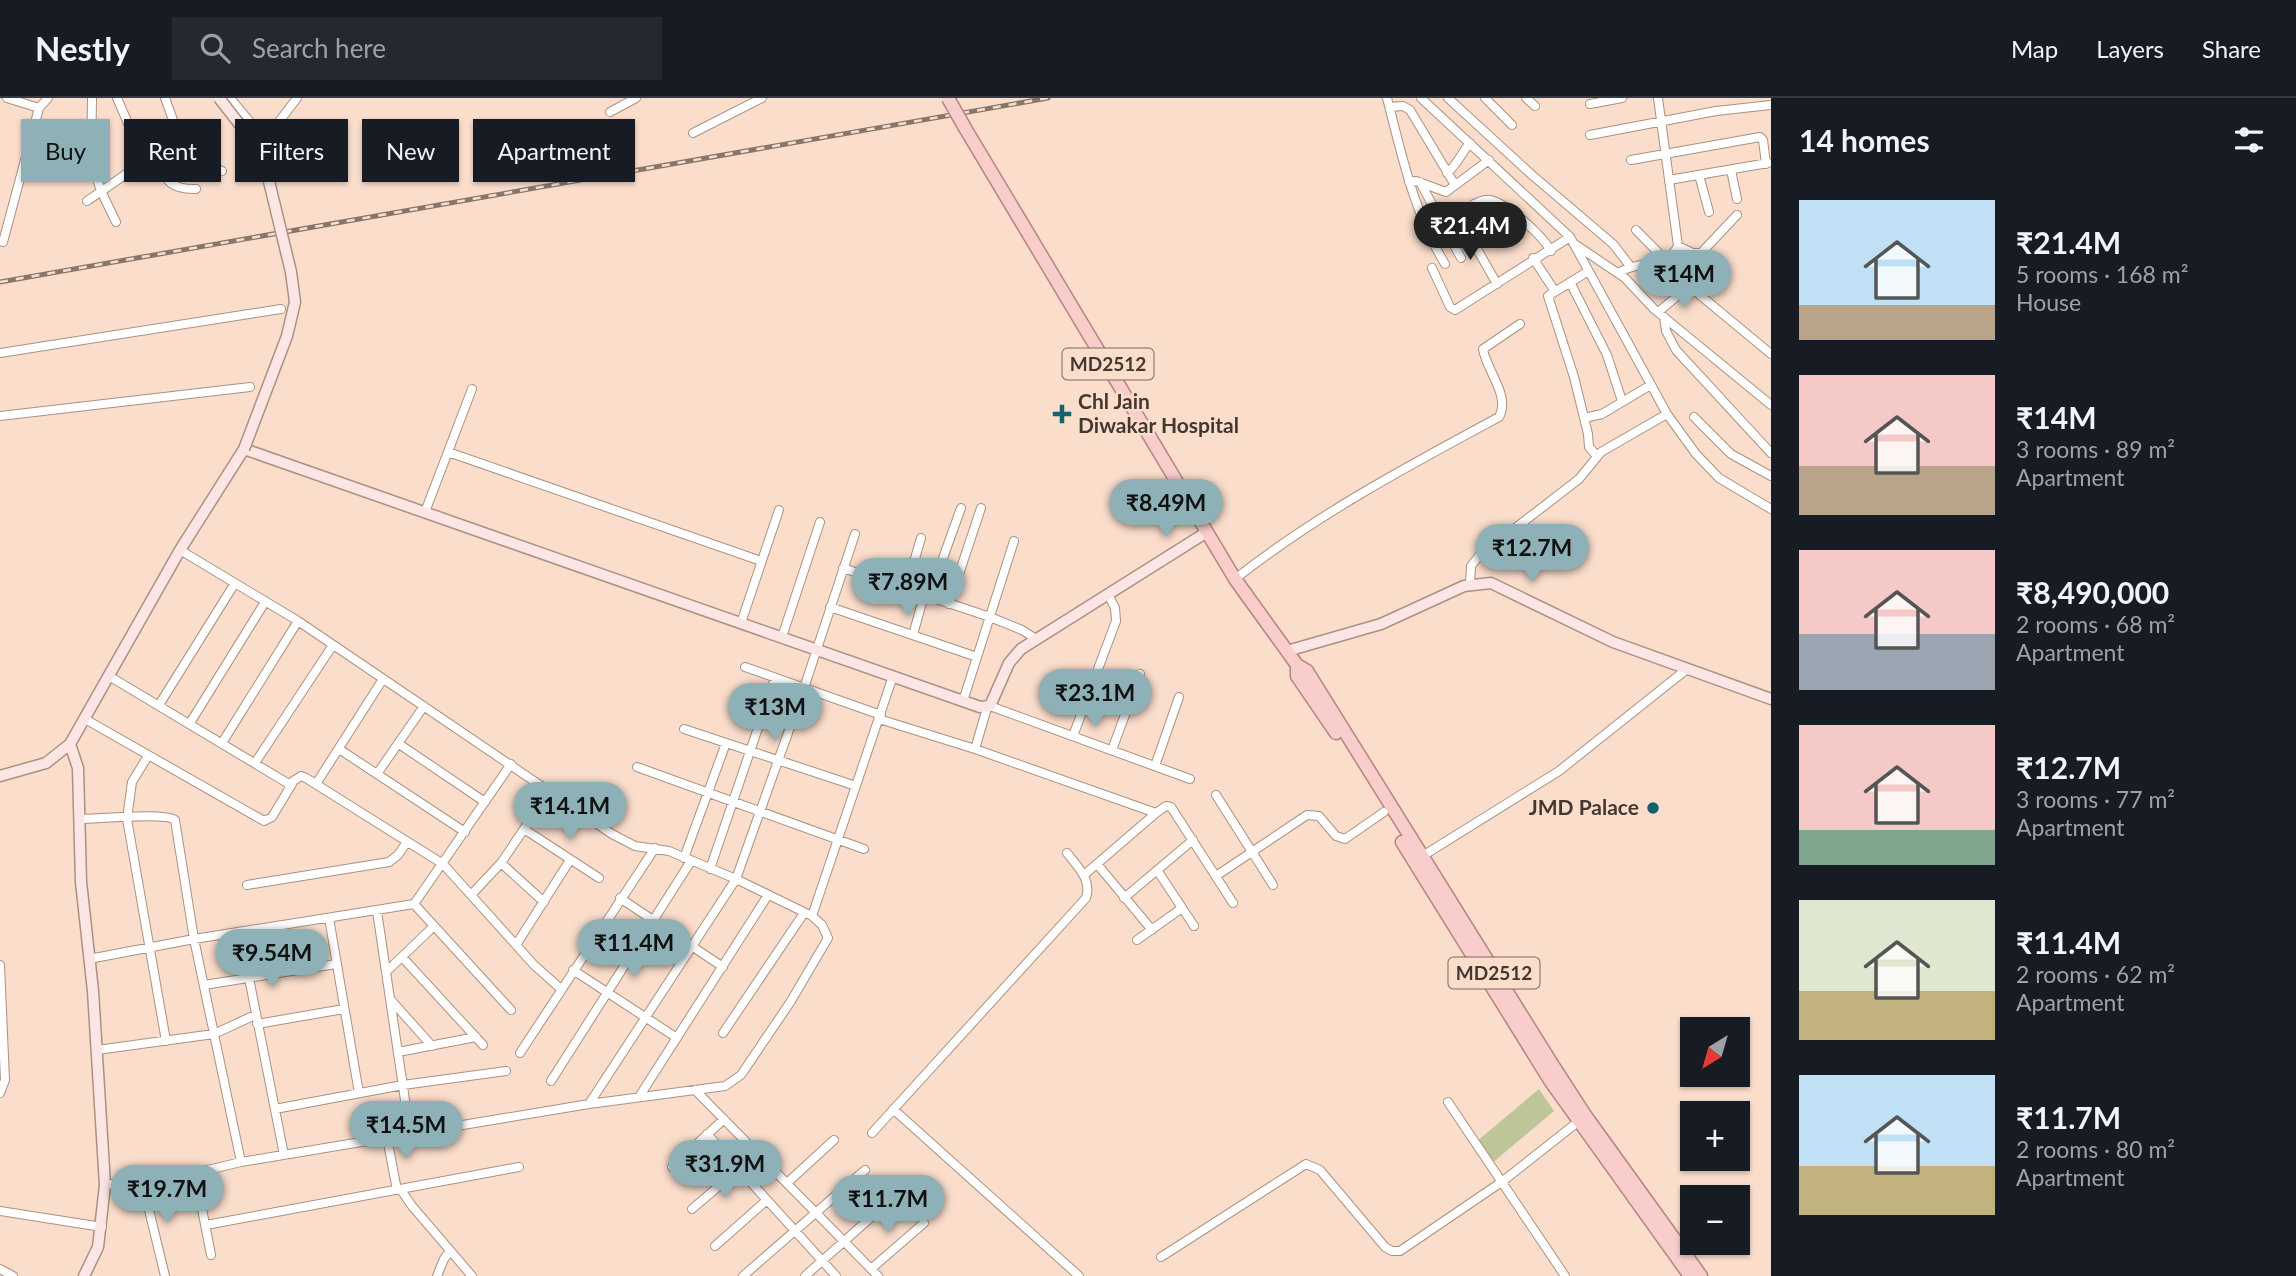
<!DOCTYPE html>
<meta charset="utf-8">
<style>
body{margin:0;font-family:Lato,sans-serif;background:#242831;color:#f1f3f6;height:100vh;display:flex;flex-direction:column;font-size:26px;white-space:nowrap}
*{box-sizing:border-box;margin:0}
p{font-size:23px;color:#9ea1a6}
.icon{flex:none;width:38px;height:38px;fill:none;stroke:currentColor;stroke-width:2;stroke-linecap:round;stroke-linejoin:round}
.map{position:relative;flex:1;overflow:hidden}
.sheet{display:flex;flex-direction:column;background:#171b24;width:525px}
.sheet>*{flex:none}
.banner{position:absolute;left:21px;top:21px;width:665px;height:63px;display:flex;gap:14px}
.needle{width:46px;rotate:217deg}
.controls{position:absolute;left:1680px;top:919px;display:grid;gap:14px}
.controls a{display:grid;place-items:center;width:70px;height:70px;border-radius:0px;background:#171b24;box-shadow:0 2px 5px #0004;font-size:35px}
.price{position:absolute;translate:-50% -60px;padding:0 16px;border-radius:24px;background:#8eb1b8;color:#111;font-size:23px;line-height:46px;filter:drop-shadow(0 2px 4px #0008)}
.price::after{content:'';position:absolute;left:50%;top:42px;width:21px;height:16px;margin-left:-10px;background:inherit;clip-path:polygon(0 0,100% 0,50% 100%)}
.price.selected{background:#222;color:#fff}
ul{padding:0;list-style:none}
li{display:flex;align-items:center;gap:21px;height:175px;padding:0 28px}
li span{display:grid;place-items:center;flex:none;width:196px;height:140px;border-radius:0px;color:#555}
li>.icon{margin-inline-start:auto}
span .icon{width:84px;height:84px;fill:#fffc;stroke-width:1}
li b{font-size:30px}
h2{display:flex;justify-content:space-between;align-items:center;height:84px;padding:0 28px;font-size:30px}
.tag{padding:0 24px;border-radius:0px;background:#171b24;box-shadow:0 2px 5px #0004;font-size:24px;line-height:63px}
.tag.selected{background:#8eb1b8;color:#111}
header{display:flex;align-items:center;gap:42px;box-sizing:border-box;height:98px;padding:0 35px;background:#171b24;border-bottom:2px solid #363941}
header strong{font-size:33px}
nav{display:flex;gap:38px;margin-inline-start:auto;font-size:24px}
.search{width:490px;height:63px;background:#242831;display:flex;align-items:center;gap:18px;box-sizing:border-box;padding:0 24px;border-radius:0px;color:#9ea1a6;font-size:26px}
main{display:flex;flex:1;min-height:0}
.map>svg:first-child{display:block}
.green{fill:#bec699}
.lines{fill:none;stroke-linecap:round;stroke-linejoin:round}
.street-casing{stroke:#ac9180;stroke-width:10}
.secondary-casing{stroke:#ac9180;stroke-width:13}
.primary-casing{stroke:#b7837f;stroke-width:15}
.street{stroke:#fff;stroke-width:8}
.secondary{stroke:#fce6e5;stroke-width:10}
.primary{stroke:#f9cdcb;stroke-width:12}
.rail-casing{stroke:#88766b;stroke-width:5}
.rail{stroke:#faddcb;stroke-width:2.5;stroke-dasharray:8;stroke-linecap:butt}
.secondary-bridge-casing{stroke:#ac9180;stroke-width:13;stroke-linecap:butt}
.primary-bridge-casing{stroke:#b7837f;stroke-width:15;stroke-linecap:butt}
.secondary-bridge{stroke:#fce6e5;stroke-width:10}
.primary-bridge{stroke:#f9cdcb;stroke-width:12}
.poi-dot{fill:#15616d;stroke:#faddcb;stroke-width:2.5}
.labels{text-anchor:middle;stroke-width:5;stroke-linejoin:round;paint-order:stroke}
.shield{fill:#faddcb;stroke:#7a6a5f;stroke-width:2}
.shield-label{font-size:19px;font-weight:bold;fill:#433831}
.poi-label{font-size:21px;font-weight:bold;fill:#433831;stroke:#faddcb;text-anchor:start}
</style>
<header>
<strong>Nestly</strong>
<div class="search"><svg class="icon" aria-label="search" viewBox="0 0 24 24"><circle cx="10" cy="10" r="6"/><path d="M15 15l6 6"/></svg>Search here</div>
<nav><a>Map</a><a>Layers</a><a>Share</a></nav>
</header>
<main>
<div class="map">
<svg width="1771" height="1178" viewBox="0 0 1771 1178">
<rect width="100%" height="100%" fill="#faddcb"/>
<path class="green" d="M1539 991 1554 1013 1491 1066 1476 1044Z"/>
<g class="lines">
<defs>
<path id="street" d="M7 0 39 10
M92 0 91 63 101 93 116 124
M117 0 144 62
M230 0 265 42 297 0
M1387 0C1402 58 1414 115 1445 166
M1421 0 1570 139 1667 316 1696 356 1719 380 1771 411
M1448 0 1532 77 1613 146 1630 168
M1485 0 1512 27
M1526 0 1535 8
M1590 6 1622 0
M1390 9 1403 8 1410 12 1455 87
M610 14 636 0
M693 35 762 0
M165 37 200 64 222 73
M1590 37 1716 13 1771 7
M151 54C165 78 166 92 196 91
M1631 62 1760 39 1763 42 1766 66
M1731 72 1737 101
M1447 75C1458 66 1461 55 1470 45
M1699 77 1709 114
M1669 82 1768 65
M1409 84 1416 83 1446 94 1489 62
M1420 84 1461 160
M87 103C113 85 165 54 173 22L165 0
M1474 106C1479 104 1484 101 1490 102 1508 106 1542 137 1551 153
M1465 130 1497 186
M1636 132 1701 198 1771 256
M3 144 39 10 48 0
M1576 147 1625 180 1654 211 1771 307
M1678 148 1693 155H1701L1737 117
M1533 160 1554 192
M1432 170 1450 209 1455 212 1570 139
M1587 174 1548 198 1574 279 1588 336 1589 349 1597 358
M1618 175C1637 162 1667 170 1678 148L1658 0
M1570 184 1607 257 1622 303
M1658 214 1691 187
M1664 219 1666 233 1676 252 1771 355
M0 255 281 211
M0 318 250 289
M1694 319 1731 356 1771 378
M1584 320 1602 316 1649 288
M448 354 761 463
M425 414 472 291
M843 470 990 519 1022 532 1036 541
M1235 481C1316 417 1408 368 1499 319 1511 298 1486 272 1483 251L1520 226
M1470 486 1471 468 1479 458 1579 381 1601 354 1667 316
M906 491 921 440
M929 499 961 410
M949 506 981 410
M830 509 977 559
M741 525 779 412
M913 537 924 497
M782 539 820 424
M745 569 881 617
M109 578 289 686 301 678 306 680 443 766 534 867 561 891
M963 603 1014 443
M159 607 235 485
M990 608 1190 681
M85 621 264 723 272 719 292 686
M879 621 975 651 1156 715
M190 625 265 504
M684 631 856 688
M1073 638 1116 523 1115 510 1108 496
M222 645 298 523
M399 646 485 704
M339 651 465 734
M975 651 987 610
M1112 652 1140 576
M148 658 132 684 127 721 166 943
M255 665 333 547
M1155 668 1179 599
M637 669 864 751
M377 676 424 608
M316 686 383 581
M1216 697 1273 787
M79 721C97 721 165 714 175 722L194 841 241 1064
M524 731 599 780
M1421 759 1559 673 1687 571
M684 760 726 645
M501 765 544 804
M1097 766 1152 832
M710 771 775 580
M1157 772 1194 828
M1084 777 1156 715 1166 708 1171 709 1233 805
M1216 778 1307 717 1319 718 1336 738 1345 741 1384 714
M247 787 389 764 398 757 407 744
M472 796 501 765 550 693
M620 800 723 869
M1124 800 1193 742
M414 806 511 912
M377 813 410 1036
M812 818 893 578
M329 820 359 995
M1137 842 1182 810
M516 847 570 762
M402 859 483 947
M89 861 194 841 414 806 511 666
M0 867 5 982 0 995
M573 872 677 940
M386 874 434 828
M249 880 284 1057
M204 887 336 866
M390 901 432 948
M257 926 344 911
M723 935 804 815
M97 952 214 936 255 917
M398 954 476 939
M520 955 655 750
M551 983 691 763
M695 992 878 1178
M639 999 768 797
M1448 1004 1565 1178
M589 1006 736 781 804 590 855 436
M275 1011 403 987 506 973
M893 1011 1079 1178
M872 1035 1086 800C1092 782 1078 769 1067 755
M707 1036 836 1178
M387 1040 397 1092
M672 1069 724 1021
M195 1075 211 1157
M142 1083 165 1178
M787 1085 834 1042
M105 1087 195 1075 241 1064 589 1006 725 988 741 977 791 903 828 840 822 827 812 818 736 781 669 753 635 748 612 736 298 523 180 452
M401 1092 412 1108 472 1178
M692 1111 739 1071
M0 1113 102 1129
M206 1127 519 1069
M715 1148 767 1102
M1161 1159 1306 1066 1320 1072 1385 1149 1392 1153H1400L1503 1083 1579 1023
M0 1171 13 1178
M871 1171 924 1125
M437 1178 444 1161 450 1153
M743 1178 865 1072
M805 1178 895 1098"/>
<path id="secondary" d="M1287 553 1381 526 1464 488 1491 485 1613 544 1771 601
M70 646 78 670 81 784 93 893 105 1087 98 1149 84 1178
M0 678 46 665 70 646 180 452 244 351 980 609 990 608 1009 565 1021 551 1207 434"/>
<path id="primary" d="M965 30 1235 481 1297 567 1307 573 1552 966 1585 1017 1701 1178
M1297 567V578L1336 635
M1402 744 1551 984 1690 1178"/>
</defs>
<use href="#street" class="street-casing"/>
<use href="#secondary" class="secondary-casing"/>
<use href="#primary" class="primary-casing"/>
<use href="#street" class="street"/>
<use href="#secondary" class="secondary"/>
<use href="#primary" class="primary"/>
<defs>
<path id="rail" d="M0 184 1048 0"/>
</defs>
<use href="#rail" class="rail-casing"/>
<use href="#rail" class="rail"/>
<defs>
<path id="secondary-bridge" d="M219 0 251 41 266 71 291 174 295 204 287 238 244 351"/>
<path id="primary-bridge" d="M948 0 965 30"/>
</defs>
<use href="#secondary-bridge" class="secondary-bridge-casing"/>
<use href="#primary-bridge" class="primary-bridge-casing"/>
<use href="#secondary-bridge" class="secondary-bridge"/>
<use href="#primary-bridge" class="primary-bridge"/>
</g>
<g class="poi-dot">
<path d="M1058.5 305.5h7v7h7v7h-7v7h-7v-7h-7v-7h7z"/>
<circle cx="1653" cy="710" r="7"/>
</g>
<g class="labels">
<g class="shield">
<rect x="1062.5" y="250.5" width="91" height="31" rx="5"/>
<rect x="1448.5" y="859.5" width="91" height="31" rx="5"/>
</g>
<g class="shield-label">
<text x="1108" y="273">MD2512</text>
<text x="1494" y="882">MD2512</text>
</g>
<g class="poi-label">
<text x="1078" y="311">Chl Jain<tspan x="1078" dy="24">Diwakar Hospital</tspan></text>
<text x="1639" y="717" text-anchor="end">JMD Palace</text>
</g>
</g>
</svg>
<div class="controls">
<a><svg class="needle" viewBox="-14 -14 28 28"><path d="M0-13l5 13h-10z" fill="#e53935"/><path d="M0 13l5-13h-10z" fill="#9ea1a6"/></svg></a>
<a>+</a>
<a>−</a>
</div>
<b class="price selected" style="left:1470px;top:164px">₹21.4M</b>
<b class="price" style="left:1684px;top:212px">₹14M</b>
<b class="price" style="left:1166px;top:441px">₹8.49M</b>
<b class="price" style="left:1532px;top:486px">₹12.7M</b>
<b class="price" style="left:908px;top:520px">₹7.89M</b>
<b class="price" style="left:1095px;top:631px">₹23.1M</b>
<b class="price" style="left:775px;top:645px">₹13M</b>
<b class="price" style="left:570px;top:744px">₹14.1M</b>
<b class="price" style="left:634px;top:881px">₹11.4M</b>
<b class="price" style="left:272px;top:891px">₹9.54M</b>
<b class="price" style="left:406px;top:1063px">₹14.5M</b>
<b class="price" style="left:725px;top:1102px">₹31.9M</b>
<b class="price" style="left:167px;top:1127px">₹19.7M</b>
<b class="price" style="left:888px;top:1137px">₹11.7M</b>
<div class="banner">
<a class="tag selected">Buy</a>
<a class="tag">Rent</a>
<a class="tag">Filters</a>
<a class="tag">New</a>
<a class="tag">Apartment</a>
</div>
</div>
<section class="sheet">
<h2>14 homes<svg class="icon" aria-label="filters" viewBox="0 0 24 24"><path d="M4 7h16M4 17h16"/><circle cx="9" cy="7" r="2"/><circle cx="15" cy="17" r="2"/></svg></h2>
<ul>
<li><span style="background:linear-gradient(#bfe0f5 75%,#b9a48a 0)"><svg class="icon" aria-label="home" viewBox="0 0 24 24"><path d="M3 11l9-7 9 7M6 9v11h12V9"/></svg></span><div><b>₹21.4M</b><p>5 rooms · 168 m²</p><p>House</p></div></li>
<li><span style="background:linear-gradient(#f6c9c9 65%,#b9a48a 0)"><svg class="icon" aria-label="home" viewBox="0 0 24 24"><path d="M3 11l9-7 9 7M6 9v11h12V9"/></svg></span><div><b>₹14M</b><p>3 rooms · 89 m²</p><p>Apartment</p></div></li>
<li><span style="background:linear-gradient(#f6c9c9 60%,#9aa5b1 0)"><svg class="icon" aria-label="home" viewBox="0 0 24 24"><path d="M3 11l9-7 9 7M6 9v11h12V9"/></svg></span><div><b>₹8,490,000</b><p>2 rooms · 68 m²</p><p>Apartment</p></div></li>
<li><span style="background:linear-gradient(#f6c9c9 75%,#7fa58c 0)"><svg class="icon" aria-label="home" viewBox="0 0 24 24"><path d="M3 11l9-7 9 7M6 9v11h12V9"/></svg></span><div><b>₹12.7M</b><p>3 rooms · 77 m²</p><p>Apartment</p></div></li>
<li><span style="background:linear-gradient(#dfe7d0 65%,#c2b280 0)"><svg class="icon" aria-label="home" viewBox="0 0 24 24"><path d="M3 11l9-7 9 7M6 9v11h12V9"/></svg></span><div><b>₹11.4M</b><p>2 rooms · 62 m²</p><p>Apartment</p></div></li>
<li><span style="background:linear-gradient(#bfe0f5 65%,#c2b280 0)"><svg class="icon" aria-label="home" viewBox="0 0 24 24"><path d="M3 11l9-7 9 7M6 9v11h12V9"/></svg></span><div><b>₹11.7M</b><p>2 rooms · 80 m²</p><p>Apartment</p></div></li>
</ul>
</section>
</main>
